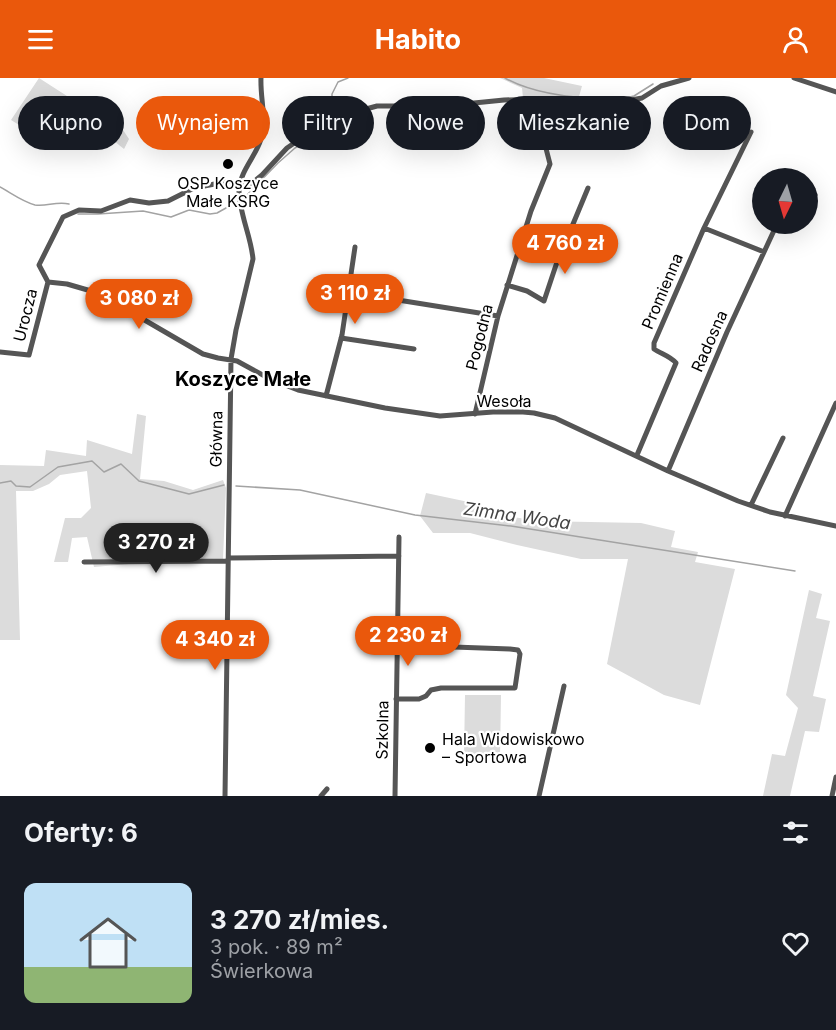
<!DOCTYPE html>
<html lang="pl">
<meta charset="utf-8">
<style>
body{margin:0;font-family:Inter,sans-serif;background:#242831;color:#f1f3f6;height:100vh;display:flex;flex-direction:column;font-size:22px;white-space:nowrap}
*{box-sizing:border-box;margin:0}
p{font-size:20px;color:#9ea1a6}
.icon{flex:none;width:33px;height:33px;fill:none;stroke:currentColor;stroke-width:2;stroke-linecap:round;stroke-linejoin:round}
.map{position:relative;height:718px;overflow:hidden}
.details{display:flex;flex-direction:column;background:#171b24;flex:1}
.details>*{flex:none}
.top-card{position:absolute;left:18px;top:18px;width:801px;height:54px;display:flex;gap:12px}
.needle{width:39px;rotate:185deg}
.controls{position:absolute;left:752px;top:90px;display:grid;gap:12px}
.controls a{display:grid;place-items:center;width:66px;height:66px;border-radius:50%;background:#171b24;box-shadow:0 6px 24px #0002;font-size:30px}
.price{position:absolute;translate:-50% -51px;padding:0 14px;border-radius:21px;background:#ea580c;color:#fff;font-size:20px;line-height:39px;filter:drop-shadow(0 2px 3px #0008)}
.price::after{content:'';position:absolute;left:50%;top:36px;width:18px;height:14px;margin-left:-9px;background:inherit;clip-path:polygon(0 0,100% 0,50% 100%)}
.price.selected{background:#222;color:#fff}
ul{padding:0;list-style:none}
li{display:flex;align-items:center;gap:18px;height:150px;padding:0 24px}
li span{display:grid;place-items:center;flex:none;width:168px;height:120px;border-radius:12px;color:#555}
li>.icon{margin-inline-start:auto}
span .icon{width:72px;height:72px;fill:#fffc;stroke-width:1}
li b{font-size:26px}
h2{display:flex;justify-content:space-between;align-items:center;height:72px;padding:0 24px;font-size:26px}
.chip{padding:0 21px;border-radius:27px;background:#171b24;box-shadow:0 6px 24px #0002;font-size:21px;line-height:54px}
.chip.selected{background:#ea580c;color:#fff}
header{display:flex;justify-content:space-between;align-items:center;height:78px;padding:0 24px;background:#ea580c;color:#fff;font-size:27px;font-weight:700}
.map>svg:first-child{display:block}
.green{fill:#dcdcdc}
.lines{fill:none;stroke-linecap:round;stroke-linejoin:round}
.stream{stroke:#a3a3a3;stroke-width:1.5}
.minor{stroke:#555;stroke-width:5}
.poi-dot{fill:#000;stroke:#fff;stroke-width:2}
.labels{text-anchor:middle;stroke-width:4.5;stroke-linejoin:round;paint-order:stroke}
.poi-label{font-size:16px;fill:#000;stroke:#fff}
.street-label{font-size:16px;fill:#000;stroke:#fff}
.water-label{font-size:18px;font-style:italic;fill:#444;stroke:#fff}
.quarter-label{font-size:20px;font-weight:bold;fill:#000;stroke:#fff}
</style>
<header><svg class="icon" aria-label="menu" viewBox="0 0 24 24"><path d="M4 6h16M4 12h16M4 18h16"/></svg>Habito<svg class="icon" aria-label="person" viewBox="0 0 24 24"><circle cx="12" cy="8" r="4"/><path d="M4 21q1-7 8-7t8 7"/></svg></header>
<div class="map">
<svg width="836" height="718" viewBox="0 0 836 718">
<rect width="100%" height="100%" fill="#fff"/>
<path class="green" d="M39 0 112 47 115 40 129 61 124 71 99 51 95 61 56 60 50 66 11 42Z
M500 0H544L582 8 578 22 523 20 522 10Z
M137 336 146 338 140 401 164 403 193 412 223 402 226 410 223 481 201 482 200 462 165 464 164 483 94 489 87 459 72 460 68 484H54L65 440H81L91 430 87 393 60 397 49 406 33 413H16L20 562H0V387L44 388 46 372 86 378 87 362 132 376Z
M426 415 478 426 480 434 539 443 641 445 675 453 671 469 698 474 695 484 735 491 700 627 664 617 607 586 628 481H581L517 467 470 455H433L420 438Z
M809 512 822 516 816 540 830 543 813 618 826 621 819 654 805 653 790 718H763L772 676 785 678 798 630 786 617Z
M465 617H501L500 679 464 678Z"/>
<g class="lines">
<path class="stream" d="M505 0C534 16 572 20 605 21
M621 21 634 18 653 6
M332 38V16L338 4 348 0
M0 109C11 115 23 124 35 127 46 129 56 123 69 126
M244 120 278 85 295 70 318 56
M78 136H98L143 133 171 139 189 132 210 136 217 135 235 125
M0 405 11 403 16 408 30 409 58 389 92 383 104 394 121 386 139 403 189 416 224 407
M236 408 300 412 415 437 511 448 795 493"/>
<path class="minor" d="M794 0 836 14
M807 114 815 117
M704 150 764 174
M48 204 67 206 98 215 203 276 218 280 237 283 272 302 298 312 385 330 440 338 493 334H523L534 335 555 340 668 393 738 423 770 434 836 448
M48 204 39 187 63 139 79 132 101 133 130 122 149 125 168 123 194 110 230 103 240 108 251 106 262 97 287 70 303 59 339 40 355 34 377 28H444L504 22 545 21 567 25 626 23 642 20 661 8 689 0
M507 207 527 213 544 223 556 187 588 110
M348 214 498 238
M341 260 414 271
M0 274 29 277 48 204
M326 318 342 257 355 169
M475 336 498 238 531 133 550 86 542 55 543 48 541 43 532 33 529 22
M637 377 676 285C670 278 661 276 654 271V265L704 150 751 54
M668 393 727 254 777 146
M751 427 783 360
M785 438 836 325
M228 480 399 478
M84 484 228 483
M396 621H419L426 618 431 612 441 610H515L520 576 518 572 510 571 397 567
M225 718 231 281 236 252 253 181C251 158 239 135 239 112 240 93 256 78 261 61 267 41 260 20 261 0
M321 718 327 711
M395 718 399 459
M539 718 564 608
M832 718 836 699"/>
</g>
<g class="poi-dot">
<circle cx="228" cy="86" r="6"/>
<circle cx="430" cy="670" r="6"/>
</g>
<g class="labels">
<g class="poi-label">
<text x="228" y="111">OSP Koszyce<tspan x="228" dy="18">Małe KSRG</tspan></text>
<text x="442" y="667" text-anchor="start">Hala Widowiskowo<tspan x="442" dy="18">– Sportowa</tspan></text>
</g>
<g class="street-label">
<text transform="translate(662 213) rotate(-67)" y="6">Promienna</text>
<text transform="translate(25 237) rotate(-76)" y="6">Urocza</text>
<text transform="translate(479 259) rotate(-76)" y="6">Pogodna</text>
<text transform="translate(709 263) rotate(-66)" y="6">Radosna</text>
<text x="504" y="329">Wesoła</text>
<text transform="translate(216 361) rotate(-89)" y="6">Główna</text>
<text transform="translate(382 652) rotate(-89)" y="6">Szkolna</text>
</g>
<g class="water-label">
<text transform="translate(517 438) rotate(8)" y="6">Zimna Woda</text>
</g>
<g class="quarter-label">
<text x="243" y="308">Koszyce Małe</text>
</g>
</g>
</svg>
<div class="controls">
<a><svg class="needle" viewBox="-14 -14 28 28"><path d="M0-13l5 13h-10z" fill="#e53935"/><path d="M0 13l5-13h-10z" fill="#9ea1a6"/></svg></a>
</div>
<b class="price" style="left:565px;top:197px">4 760 zł</b>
<b class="price" style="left:355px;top:247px">3 110 zł</b>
<b class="price" style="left:139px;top:252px">3 080 zł</b>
<b class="price selected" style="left:156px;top:496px">3 270 zł</b>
<b class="price" style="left:408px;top:589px">2 230 zł</b>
<b class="price" style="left:215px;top:593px">4 340 zł</b>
<div class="top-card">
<a class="chip">Kupno</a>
<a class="chip selected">Wynajem</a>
<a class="chip">Filtry</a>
<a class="chip">Nowe</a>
<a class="chip">Mieszkanie</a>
<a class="chip">Dom</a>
</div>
</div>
<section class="details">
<h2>Oferty: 6<svg class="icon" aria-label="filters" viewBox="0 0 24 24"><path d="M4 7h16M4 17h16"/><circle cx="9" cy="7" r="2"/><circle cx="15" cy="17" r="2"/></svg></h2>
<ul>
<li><span style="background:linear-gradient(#bfe0f5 70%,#8fb573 0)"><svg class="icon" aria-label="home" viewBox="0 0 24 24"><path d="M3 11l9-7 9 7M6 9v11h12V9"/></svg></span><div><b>3 270 zł/mies.</b><p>3 pok. · 89 m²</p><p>Świerkowa</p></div><svg class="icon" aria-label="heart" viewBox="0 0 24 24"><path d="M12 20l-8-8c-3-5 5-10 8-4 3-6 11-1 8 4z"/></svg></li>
</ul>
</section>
